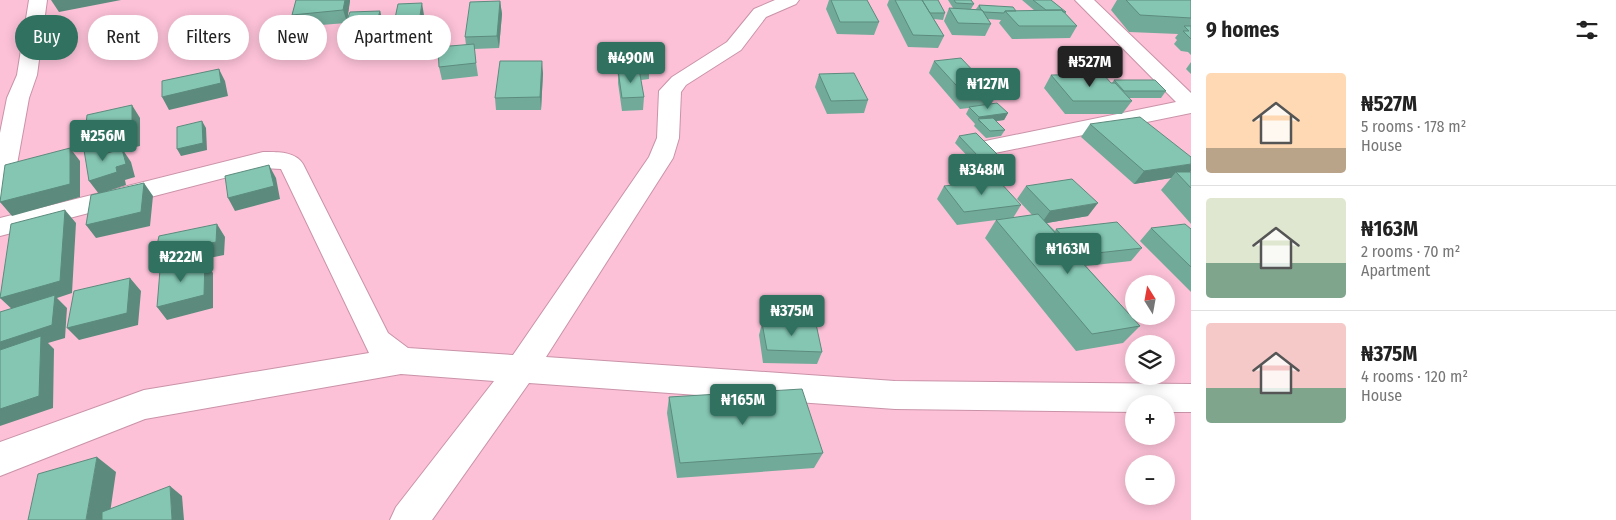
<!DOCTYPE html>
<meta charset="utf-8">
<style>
body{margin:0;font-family:"Fira Sans Condensed",sans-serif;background:#f6f6f6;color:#222;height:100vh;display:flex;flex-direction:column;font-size:19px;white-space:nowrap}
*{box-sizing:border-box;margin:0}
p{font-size:16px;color:#767676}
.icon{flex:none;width:28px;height:28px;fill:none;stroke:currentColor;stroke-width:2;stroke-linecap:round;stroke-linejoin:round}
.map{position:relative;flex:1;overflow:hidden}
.panel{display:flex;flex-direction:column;background:#fff;width:425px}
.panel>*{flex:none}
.top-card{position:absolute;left:15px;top:15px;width:475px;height:45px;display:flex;gap:10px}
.needle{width:32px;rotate:349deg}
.tools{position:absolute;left:1125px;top:275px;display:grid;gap:10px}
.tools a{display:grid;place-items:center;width:50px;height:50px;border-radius:50%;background:#fff;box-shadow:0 2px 12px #0003;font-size:25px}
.price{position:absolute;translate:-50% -42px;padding:0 11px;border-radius:5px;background:#307160;color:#fff;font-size:16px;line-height:32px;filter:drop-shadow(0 1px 2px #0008)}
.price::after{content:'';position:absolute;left:50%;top:30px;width:15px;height:11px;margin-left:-8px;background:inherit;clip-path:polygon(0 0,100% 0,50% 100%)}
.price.on{background:#222;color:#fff}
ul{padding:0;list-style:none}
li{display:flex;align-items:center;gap:15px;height:125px;padding:0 15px}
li+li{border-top:1px solid #e0e0e0}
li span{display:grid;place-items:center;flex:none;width:140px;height:100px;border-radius:5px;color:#555}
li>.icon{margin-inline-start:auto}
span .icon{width:60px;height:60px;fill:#fffc;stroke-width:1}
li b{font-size:21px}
h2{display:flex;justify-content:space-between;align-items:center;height:60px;padding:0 15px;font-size:21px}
.pill{padding:0 18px;border-radius:22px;background:#fff;box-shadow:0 2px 12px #0003;font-size:18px;line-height:45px}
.pill.on{background:#307160;color:#fff}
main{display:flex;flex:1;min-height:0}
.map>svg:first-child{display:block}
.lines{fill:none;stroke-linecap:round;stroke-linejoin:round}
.minor-casing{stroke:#ca92a8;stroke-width:2}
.minor{fill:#fff;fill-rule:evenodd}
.wall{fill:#72aa99}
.shaded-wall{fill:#5c8b7d}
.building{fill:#84c6b2;stroke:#5c8b7d}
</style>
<main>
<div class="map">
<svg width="1191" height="520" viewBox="0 0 1191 520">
<rect width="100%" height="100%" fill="#fcc1d7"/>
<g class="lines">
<defs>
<path id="minor" d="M29 0H47L37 75 29 98 12 192 9 198 0 200V133L7 98 17 75Z
M775 0H799L796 4 766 17 741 50 686 85 681 92 679 138 673 158 546 357 895 381 1191 384V412H1166V404H1134V412L895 409 529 383 432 520H390L396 507 494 381 401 374 145 419 0 476V442L144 390 369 353 281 169 263 168 0 236V218L263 152C277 152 295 151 303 164L388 333 408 348 513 355 649 157 657 138 659 91 672 77 727 42 754 9Z
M1075 0H1094L1191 93V113L990 154 982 152 978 147 982 142 990 140 1176 102Z"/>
</defs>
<use href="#minor" class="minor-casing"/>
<use href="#minor" class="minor"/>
</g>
<path class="wall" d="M296 0H350L347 19 380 11 383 23 376 50 344 51 340 39 346 23 296 27 292 15Z
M829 0H867L879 22 874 35 837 34 826 9Z
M889 0H938L945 13 943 20 934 19 944 36 938 48 908 47 887 5Z
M948 0H971L974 4 971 9H976L979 5 1016 11H1035L1022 0H1051L1066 12 1065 14 1077 26 1070 38 1012 39 999 23 1001 20 988 19 991 24 985 36 952 35 944 21 949 8H953Z
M1117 0H1191V55L1188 52 1181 51 1174 44 1177 40 1175 38 1178 34 1129 32 1111 10Z
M500 1 502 14 499 48 474 49 478 76 442 80 439 67 466 45 465 37Z
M424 15 419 53 393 55 390 42Z
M616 46 649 67V79L641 80 644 97 643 110 622 111 618 83V76L615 59Z
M934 61 994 93 988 105 1008 113 1004 120 996 121 1005 130 1001 136 986 138 974 126 975 124 966 114 969 108 960 109 929 73Z
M1191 62V74L1186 69Z
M543 73 541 110H496L495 98Z
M819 74 868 100 864 113 827 114 815 87Z
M1051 75 1111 83H1112L1114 80 1166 91 1161 98H1129L1132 101 1122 114H1065L1044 88Z
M1090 124 1191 172V224L1161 190 1171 178 1134 184 1081 137Z
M959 136 997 154 993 161 975 164 955 143Z
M944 186 1021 205 1013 218 1032 215 1017 199 1026 186 1088 216 1047 223 1055 231 1056 229 1142 248 1131 261 1086 266 1140 326 1123 343 1076 351 985 238 996 220 957 225 937 199Z
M1151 228 1191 229V292L1140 241Z
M762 323 822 352 817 364 763 363 759 335Z
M669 397 823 453 814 468 677 478 667 413Z"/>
<path class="shaded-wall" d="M51 0H121L59 12Z
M345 0H350V1L347 22 343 10Z
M500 1 502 14 499 48 497 36Z
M422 3 424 15 419 53 416 41Z
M380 11 383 23 376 50 372 37Z
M542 61 543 73 541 110 540 97Z
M219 69 225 81 228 96 169 110 162 97Z
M132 105 140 118V146L123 150 131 162 135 177 125 180 126 185 99 194 89 181 94 156 84 143Z
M1008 113 1004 120 981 123 978 120 979 117Z
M202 121 206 128 207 150 181 156 177 149Z
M70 148 80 161V197L12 216 0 202Z
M997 154 993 161 975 164 979 157Z
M1191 164V171L1187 176 1176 172 1171 178 1134 184 1144 171Z
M269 165 276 178 280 199 235 211 228 198Z
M144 183 153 196 150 226 96 238 86 225Z
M1098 203 1088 216 1041 224 1050 211Z
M65 210 76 223 72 293 57 298 67 308 65 338 48 343 54 349 53 408 0 426V342L14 311 0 298Z
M217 224 225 237 224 255 165 267 155 254Z
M205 260 213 273V308L167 320 157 307Z
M130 278 141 291 138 325 79 340 67 328Z
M97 457 116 472 109 520H86Z
M170 486 182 496 184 520H172Z"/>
<path class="building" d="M296 0H345L343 10 292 15Z
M831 0H867L879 22H840Z
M895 0H922L944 36 913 35Z
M922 0H938L945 13H930Z
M954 0H971L974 4 956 3Z
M1033 0H1051L1066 12H1063L1062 10H1046Z
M1126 0H1191V18L1140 15Z
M500 1 497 36 465 37 470 2Z
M422 3 416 41 390 42 398 4Z
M979 5 1013 7 1016 11H1005L1004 13 984 12 982 10H981Z
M949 8 982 10 991 24 958 23Z
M1062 10 1077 26H1019L1005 11Z
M380 11 372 37 340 39 350 12Z
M1184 26H1191V39L1183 31H1189Z
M474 44 476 63 439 67 438 47Z
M644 45 649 67 619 68 616 46Z
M961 58 994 93 966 96 934 61Z
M500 61H542L540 97 495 98Z
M219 69 221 83 162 97V81Z
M639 69 644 97 622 98 618 70Z
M854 73 868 100 831 101 819 74Z
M1103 74 1111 83H1115L1132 101H1073L1051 75Z
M1114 80H1155L1166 91H1124Z
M997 103 1008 113 979 117 969 107Z
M132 105V132L84 143 87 115Z
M1140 117 1191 157V164L1144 171 1090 124Z
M993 118 1005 130 990 131 978 119Z
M202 121 203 143 177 149V127Z
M976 133 997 154 979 157 959 136Z
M102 145 104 154 122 149 126 164 116 167 117 172 89 181 84 150Z
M70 148V184L0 202 5 165Z
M269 165 274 186 228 198 225 176Z
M1176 172H1191V188Z
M1072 179 1098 203 1050 211 1026 186Z
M998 180 1021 205 964 212 944 186Z
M144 183 141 212 86 225 91 195Z
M65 210 60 281 0 298 11 224Z
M1038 214 1140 326 1092 334 996 220Z
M1117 222 1142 248 1079 255 1056 229Z
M217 224 216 242 155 254 159 236Z
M1185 224 1191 229V267L1151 228Z
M205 260 204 295 157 307 160 270Z
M130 278 127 313 67 328 74 291Z
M55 295 52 325 0 342V312Z
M762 323 816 324 822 352 767 350Z
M41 336 39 396 0 409V350Z
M802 389 823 453 680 463 669 397Z
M97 457 86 520H28L38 474Z
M170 486 172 520H102V512Z"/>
</svg>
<div class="tools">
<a><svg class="needle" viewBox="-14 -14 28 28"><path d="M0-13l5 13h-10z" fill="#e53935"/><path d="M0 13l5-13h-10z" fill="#767676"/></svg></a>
<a><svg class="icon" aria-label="layers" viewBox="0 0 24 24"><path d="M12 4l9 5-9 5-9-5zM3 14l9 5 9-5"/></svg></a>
<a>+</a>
<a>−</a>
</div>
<b class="price" style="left:631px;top:84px">₦490M</b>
<b class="price on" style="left:1090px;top:88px">₦527M</b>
<b class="price" style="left:988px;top:110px">₦127M</b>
<b class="price" style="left:103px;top:162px">₦256M</b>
<b class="price" style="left:982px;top:196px">₦348M</b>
<b class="price" style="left:1068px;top:275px">₦163M</b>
<b class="price" style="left:181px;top:283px">₦222M</b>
<b class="price" style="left:792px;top:337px">₦375M</b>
<b class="price" style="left:743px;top:426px">₦165M</b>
<div class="top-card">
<a class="pill on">Buy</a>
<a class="pill">Rent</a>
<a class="pill">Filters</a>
<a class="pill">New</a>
<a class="pill">Apartment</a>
</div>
</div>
<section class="panel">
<h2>9 homes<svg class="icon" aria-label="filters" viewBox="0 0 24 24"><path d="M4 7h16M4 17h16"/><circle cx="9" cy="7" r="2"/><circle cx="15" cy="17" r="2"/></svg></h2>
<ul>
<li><span style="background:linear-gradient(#ffd9b3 75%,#b9a48a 0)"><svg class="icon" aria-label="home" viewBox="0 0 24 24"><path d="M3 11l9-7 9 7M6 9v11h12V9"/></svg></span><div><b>₦527M</b><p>5 rooms · 178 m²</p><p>House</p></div></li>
<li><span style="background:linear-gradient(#dfe7d0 65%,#7fa58c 0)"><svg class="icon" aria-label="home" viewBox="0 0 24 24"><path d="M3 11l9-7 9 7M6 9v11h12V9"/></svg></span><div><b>₦163M</b><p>2 rooms · 70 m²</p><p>Apartment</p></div></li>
<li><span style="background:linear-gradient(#f6c9c9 65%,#7fa58c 0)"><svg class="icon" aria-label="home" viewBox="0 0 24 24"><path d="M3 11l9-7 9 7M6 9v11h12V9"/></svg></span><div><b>₦375M</b><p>4 rooms · 120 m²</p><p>House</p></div></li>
</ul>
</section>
</main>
